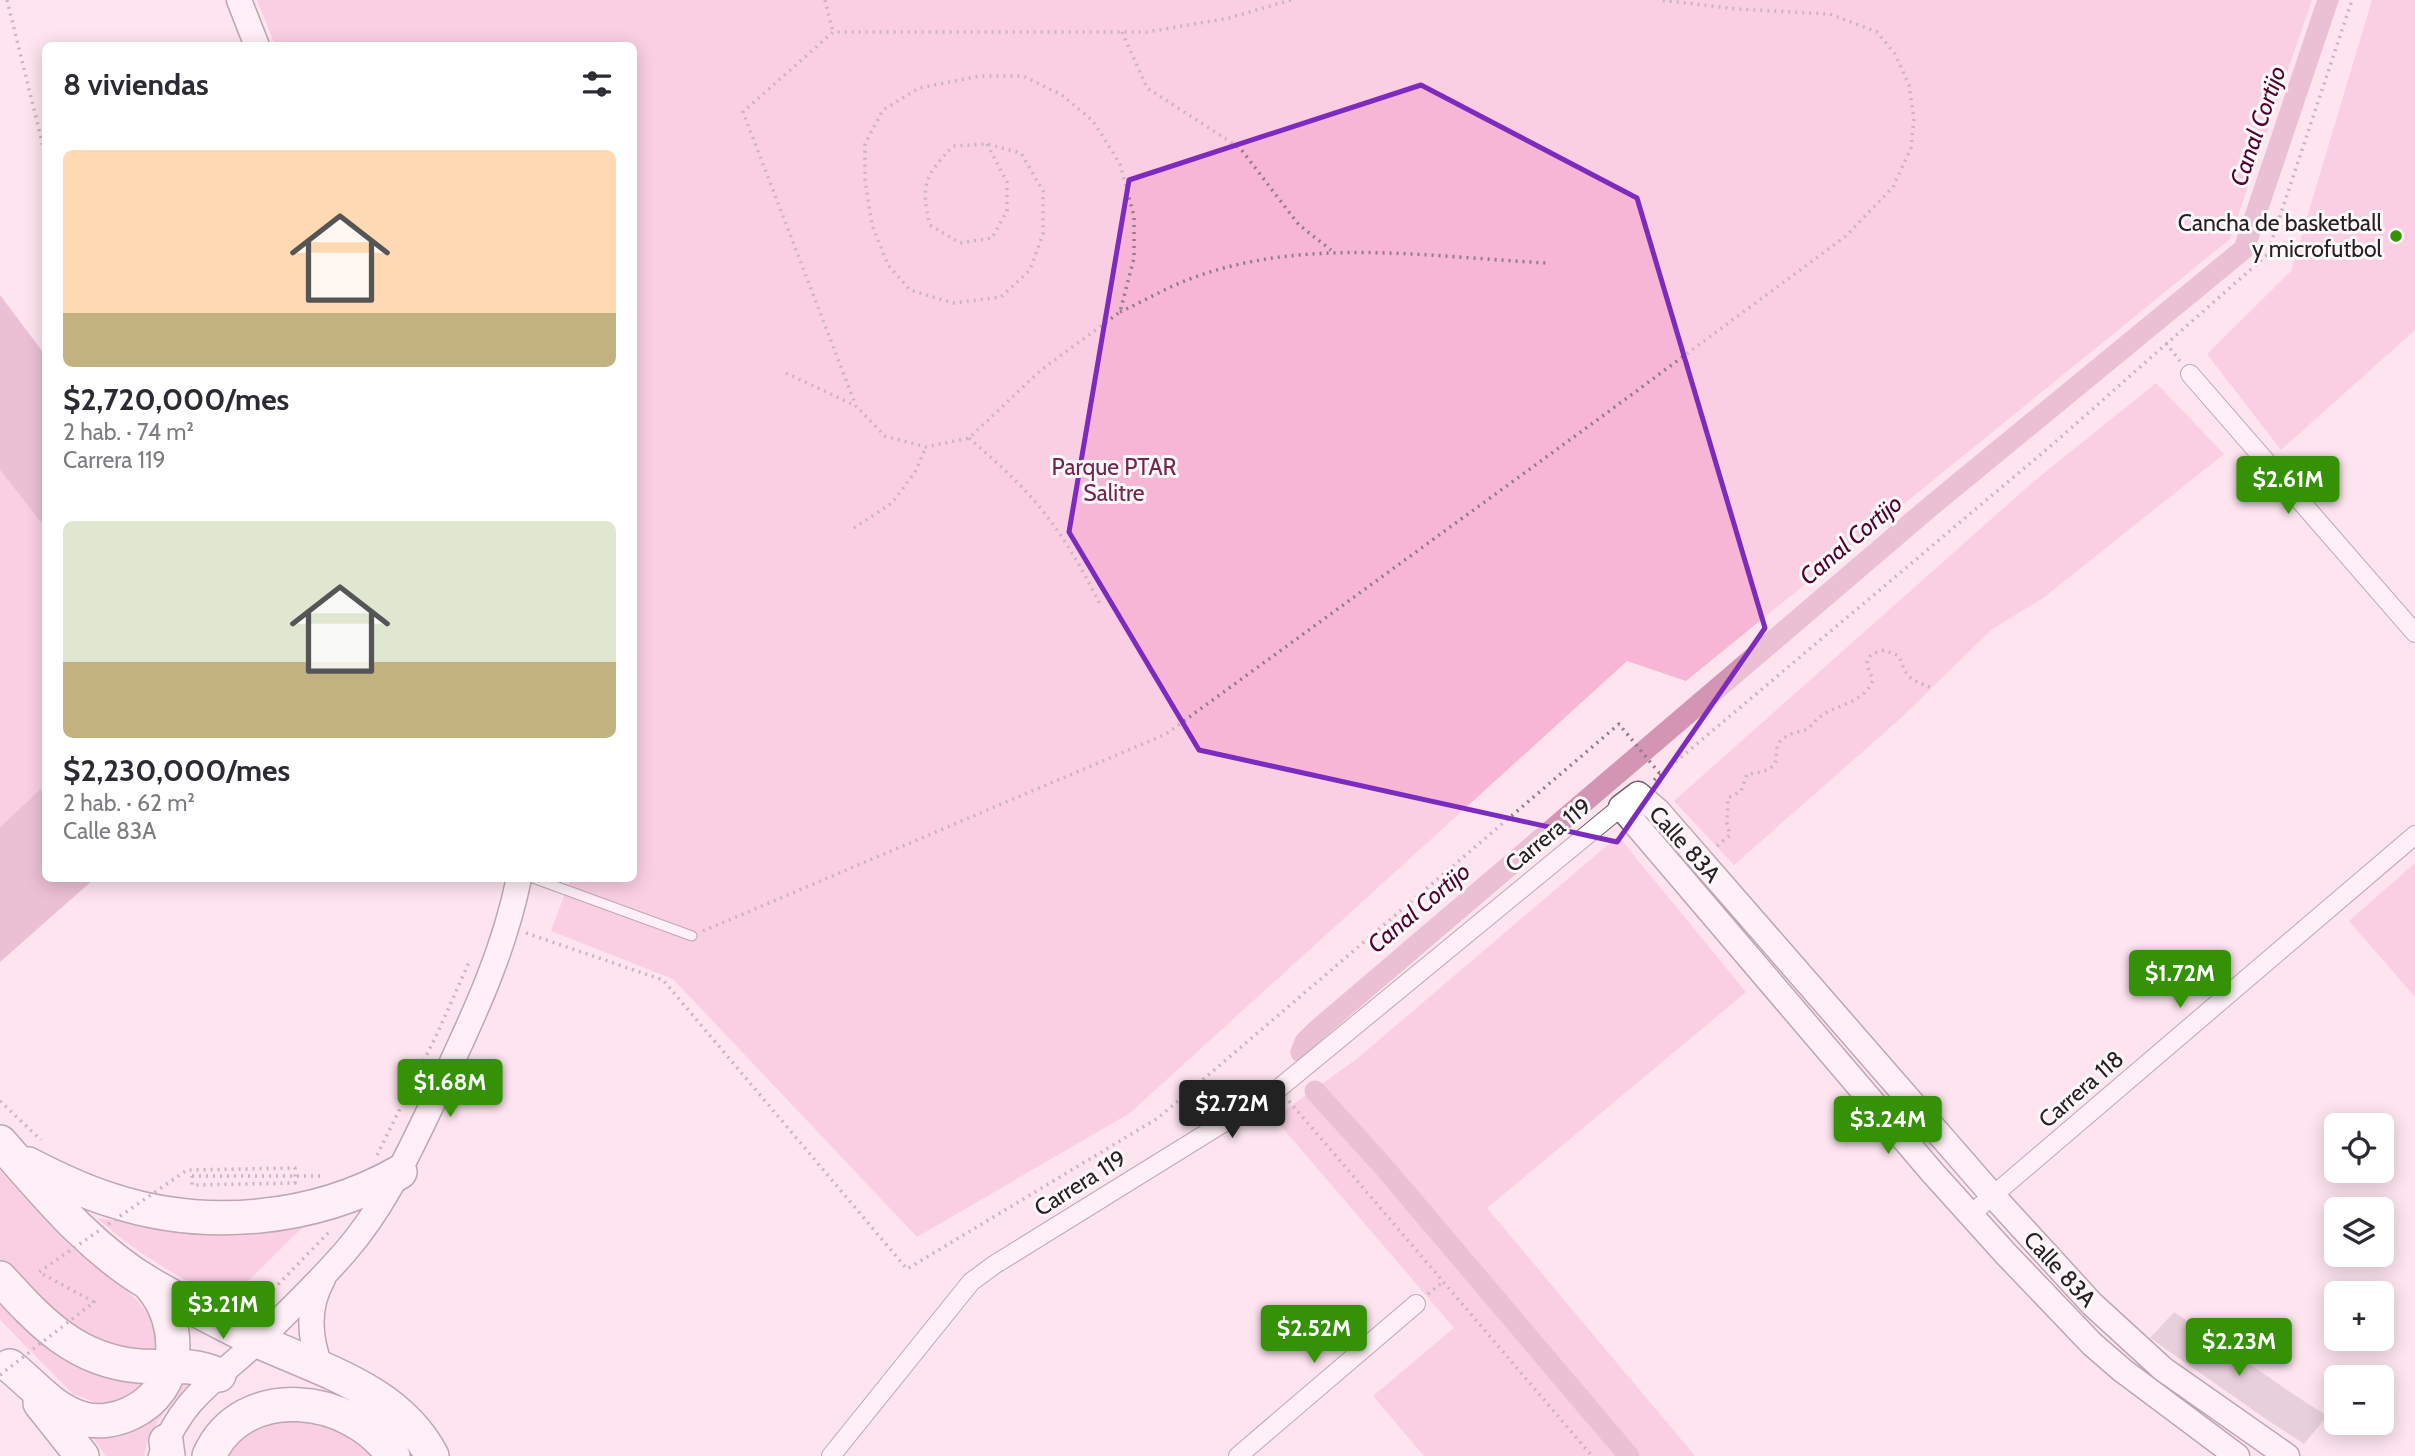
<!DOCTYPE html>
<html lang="es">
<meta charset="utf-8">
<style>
body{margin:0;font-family:Cabin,sans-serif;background:#f2f2f3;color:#2b2b33;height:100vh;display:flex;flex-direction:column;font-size:26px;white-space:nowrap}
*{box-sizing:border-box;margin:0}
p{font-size:23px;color:#7c7c81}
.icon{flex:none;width:38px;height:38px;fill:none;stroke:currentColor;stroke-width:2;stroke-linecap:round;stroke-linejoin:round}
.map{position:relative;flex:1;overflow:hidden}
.sheet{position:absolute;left:42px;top:42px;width:595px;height:840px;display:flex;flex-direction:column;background:#fff;border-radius:10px;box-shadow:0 4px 18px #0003}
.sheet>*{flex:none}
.controls{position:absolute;left:2324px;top:1113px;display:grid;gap:14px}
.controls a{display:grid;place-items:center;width:70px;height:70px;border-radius:10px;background:#fff;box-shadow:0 4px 18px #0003;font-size:35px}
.price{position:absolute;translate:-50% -60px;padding:0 16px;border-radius:7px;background:#359106;color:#fff;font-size:23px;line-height:46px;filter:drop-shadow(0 2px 4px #0008)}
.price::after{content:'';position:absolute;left:50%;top:42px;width:21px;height:16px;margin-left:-10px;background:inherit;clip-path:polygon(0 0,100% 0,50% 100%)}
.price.current{background:#222;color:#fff}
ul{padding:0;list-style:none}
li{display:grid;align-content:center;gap:14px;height:371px;padding:0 21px}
li span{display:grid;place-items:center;height:217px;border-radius:10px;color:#555}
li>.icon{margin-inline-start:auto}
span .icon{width:126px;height:126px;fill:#fffc;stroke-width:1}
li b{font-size:30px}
h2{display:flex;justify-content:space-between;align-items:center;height:84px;padding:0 21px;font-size:30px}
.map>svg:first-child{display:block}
.green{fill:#f7b6d5}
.water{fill:#d494b3}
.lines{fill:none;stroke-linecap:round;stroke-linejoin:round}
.canal{stroke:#d494b3;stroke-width:21}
.building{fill:#cfb8c2}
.lane-casing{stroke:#715d66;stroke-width:11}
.street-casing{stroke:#715d66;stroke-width:20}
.secondary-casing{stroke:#715d66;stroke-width:27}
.highway-casing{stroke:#715d66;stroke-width:36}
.path{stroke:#8d7d84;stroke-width:3.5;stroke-dasharray:2 5;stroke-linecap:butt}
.lane{stroke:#fff;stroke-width:9}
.street{stroke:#fff;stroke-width:18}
.secondary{stroke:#fff;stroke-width:24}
.highway{stroke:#fff;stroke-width:33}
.path-bridge{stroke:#8d7d84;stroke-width:3.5;stroke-dasharray:2 5;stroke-linecap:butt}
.marked{fill:none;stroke:#7b2cbf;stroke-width:5;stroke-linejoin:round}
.poi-dot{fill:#359106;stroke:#fdf8fa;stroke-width:2.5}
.labels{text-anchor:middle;stroke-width:6;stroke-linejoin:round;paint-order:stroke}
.poi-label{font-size:23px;fill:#292024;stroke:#fdf8fa;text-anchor:end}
.park-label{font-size:23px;fill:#712650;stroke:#fdf8fa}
.street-label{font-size:23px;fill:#292024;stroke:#fdf8fa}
.water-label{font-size:24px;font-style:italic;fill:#4e0232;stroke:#fdf8fa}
</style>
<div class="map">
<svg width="2415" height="1456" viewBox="0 0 2415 1456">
<rect width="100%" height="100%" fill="#fde4ef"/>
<path class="green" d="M257 0H2312L2230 239 1686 681 1627 661 1130 1113 917 1237 673 979 551 931 570 880 569 879 634 878V46L275 45Z
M2372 0H2415V330L2281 450 2207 354 2291 271Z
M2156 383 2224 454 2043 598 1991 630 1901 718 1734 865 1674 801 2033 482Z
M0 470 46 527 45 785 0 827Z
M1618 836 1746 992 1487 1208 1695 1456H1424L1373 1396 1454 1328 1274 1118 1358 1058Z
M2415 863V997L2349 921Z
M0 1171C19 1191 38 1214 59 1233 85 1258 146 1296 156 1331 158 1337 157 1345 157 1352L114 1346 85 1336 0 1265Z
M97 1218 152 1226 310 1220 226 1303C179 1277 137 1254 97 1218Z
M0 1295 150 1380 124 1401 99 1404 73 1394 0 1320Z
M199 1374C178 1397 148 1424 144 1456H106L84 1426Z
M284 1414 350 1434 371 1456H221L231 1440Z"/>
<path class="water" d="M0 295 45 355V527L0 470Z
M45 785 46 878 94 879 0 962V827Z"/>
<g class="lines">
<path class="canal" d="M1301 1052 1305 1042 1317 1030 1931 506 2244 249 2328 0
M1315 1091 1383 1166 1629 1456"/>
</g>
<path class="building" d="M2174 1312 2290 1392 2327 1416 2304 1444 2266 1419 2150 1338Z"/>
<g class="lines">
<defs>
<path id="lane" d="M533 878 692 936"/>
<path id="street" d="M2190 374 2415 633
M1970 1215 2415 835
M831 1456 971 1282 994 1265 1278 1089 1621 807
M1238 1456 1416 1304"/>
<path id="secondary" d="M239 0 257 46
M321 1368C309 1338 307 1307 323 1279
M161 1456C180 1398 218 1379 259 1340 288 1312 318 1283 345 1252 386 1205 411 1148 438 1092 471 1021 503 956 519 878
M2237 1456 2122 1370 2092 1344 2005 1253 1932 1172 1621 807 1638 794 1658 811 1994 1197 2092 1304 2163 1369 2287 1456"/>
<path id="highway" d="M0 1142C46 1194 89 1248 150 1284 185 1304 222 1324 258 1341 321 1370 398 1390 432 1456
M28 1164C55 1178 82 1191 111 1200 205 1231 314 1221 400 1172
M0 1278C40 1322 76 1361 139 1366 169 1368 190 1362 219 1375
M10 1366C34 1385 53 1411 84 1419 99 1423 117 1420 131 1413 182 1389 184 1324 150 1285
M40 1403 82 1456
M166 1441 168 1456
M209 1456C242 1381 352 1394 393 1456"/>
</defs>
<use href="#lane" class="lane-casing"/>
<use href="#street" class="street-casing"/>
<use href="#secondary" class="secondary-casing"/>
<use href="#highway" class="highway-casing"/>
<path class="path" d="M7 0 46 158
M825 0 833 32
M1122 32 1147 88 1240 148 1299 225 1331 250
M987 144 1007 182V211L992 238 960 243 930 225C920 184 925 176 953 146L987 144 1021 153 1043 191V234L1030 270 1001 297 953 303 910 290 888 265 872 225 865 180V144L883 110 919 88 980 76H1023L1062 95 1093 121 1120 164 1134 216V258L1120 312 1041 370 969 438 926 447 885 436 856 406 743 112 833 32H1147L1229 18 1291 0
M1120 312C1146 300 1171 285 1198 276 1309 237 1432 257 1547 263
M2166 343 2180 361
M786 373 854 405
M969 438C996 462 1024 486 1046 515 1068 543 1084 573 1100 604
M854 528 892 503 915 472 926 447
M1654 780 2053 444 2267 255 2352 0
M1717 846 1730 835 1727 824 1728 798 1741 791 1747 774C1794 770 1765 750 1784 738 1790 733 1798 732 1805 730 1812 727 1815 720 1821 716 1835 705 1867 702 1873 679 1865 663 1863 655 1884 650L1899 656C1908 680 1908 678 1932 688
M703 931 1166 734 1604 415 1846 236 1893 187 1911 148 1914 119 1909 85 1895 54 1877 32 1830 14 1737 9 1660 0
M526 933 663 980 907 1269 1158 1118 1619 724 1660 774
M0 1101 41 1140
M1289 1101 1592 1456
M377 1155 437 1034 470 960
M192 1176H322
M1428 1294 1443 1282
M266 1304 262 1301 331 1230"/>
<use href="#lane" class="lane"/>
<use href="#street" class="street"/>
<use href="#secondary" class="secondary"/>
<use href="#highway" class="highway"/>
<path class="path-bridge" d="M0 1375 94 1302 39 1272 187 1170 295 1168V1183L192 1185V1176"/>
</g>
<path d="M0 0H2415V1456H0ZM1421 85 1637 198 1765 628 1617 842 1199 750 1069 532 1129 180Z" fill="#fde4ef" fill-opacity=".55" fill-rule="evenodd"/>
<path class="marked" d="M1421 85 1637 198 1765 628 1617 842 1199 750 1069 532 1129 180Z"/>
<circle class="poi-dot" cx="2396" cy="236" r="7"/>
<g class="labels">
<g class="poi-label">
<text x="2382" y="231">Cancha de basketball<tspan x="2382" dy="26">y microfutbol</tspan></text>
</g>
<g class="park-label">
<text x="1114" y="475">Parque PTAR<tspan x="1114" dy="26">Salitre</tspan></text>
</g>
<g class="street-label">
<text transform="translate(1548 835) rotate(-39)" y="8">Carrera 119</text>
<text transform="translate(1685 844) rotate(48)" y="8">Calle 83A</text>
<text transform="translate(2081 1089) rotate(-41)" y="8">Carrera 118</text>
<text transform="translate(1080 1183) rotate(-32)" y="8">Carrera 119</text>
<text transform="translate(2060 1269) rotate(47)" y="8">Calle 83A</text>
</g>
<g class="water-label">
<text transform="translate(2258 126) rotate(-71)" y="8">Canal Cortijo</text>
<text transform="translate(1851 540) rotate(-40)" y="8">Canal Cortijo</text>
<text transform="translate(1419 908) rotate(-40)" y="8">Canal Cortijo</text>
</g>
</g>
</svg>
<div class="controls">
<a><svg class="icon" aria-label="locate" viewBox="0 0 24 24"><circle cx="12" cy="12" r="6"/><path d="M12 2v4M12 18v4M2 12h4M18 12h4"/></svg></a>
<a><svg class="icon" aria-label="layers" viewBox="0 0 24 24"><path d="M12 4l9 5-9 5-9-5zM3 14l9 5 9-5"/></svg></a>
<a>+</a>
<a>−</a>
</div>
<b class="price" style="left:2288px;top:516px">$2.61M</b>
<b class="price" style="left:2180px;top:1010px">$1.72M</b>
<b class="price" style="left:450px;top:1119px">$1.68M</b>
<b class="price current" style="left:1232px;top:1140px">$2.72M</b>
<b class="price" style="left:1888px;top:1156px">$3.24M</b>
<b class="price" style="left:223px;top:1341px">$3.21M</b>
<b class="price" style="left:1314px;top:1365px">$2.52M</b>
<b class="price" style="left:2239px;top:1378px">$2.23M</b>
<section class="sheet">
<h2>8 viviendas<svg class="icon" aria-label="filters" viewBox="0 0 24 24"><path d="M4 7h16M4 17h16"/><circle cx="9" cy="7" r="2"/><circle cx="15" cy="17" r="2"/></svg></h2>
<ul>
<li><span style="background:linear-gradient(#ffd9b3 75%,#c2b280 0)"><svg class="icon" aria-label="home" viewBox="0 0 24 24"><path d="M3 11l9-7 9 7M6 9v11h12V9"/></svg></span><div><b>$2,720,000/mes</b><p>2 hab. · 74 m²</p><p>Carrera 119</p></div></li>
<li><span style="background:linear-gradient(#dfe7d0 65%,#c2b280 0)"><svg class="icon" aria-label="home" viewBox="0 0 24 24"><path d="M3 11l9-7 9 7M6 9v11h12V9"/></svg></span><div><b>$2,230,000/mes</b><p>2 hab. · 62 m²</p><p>Calle 83A</p></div></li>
</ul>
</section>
</div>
